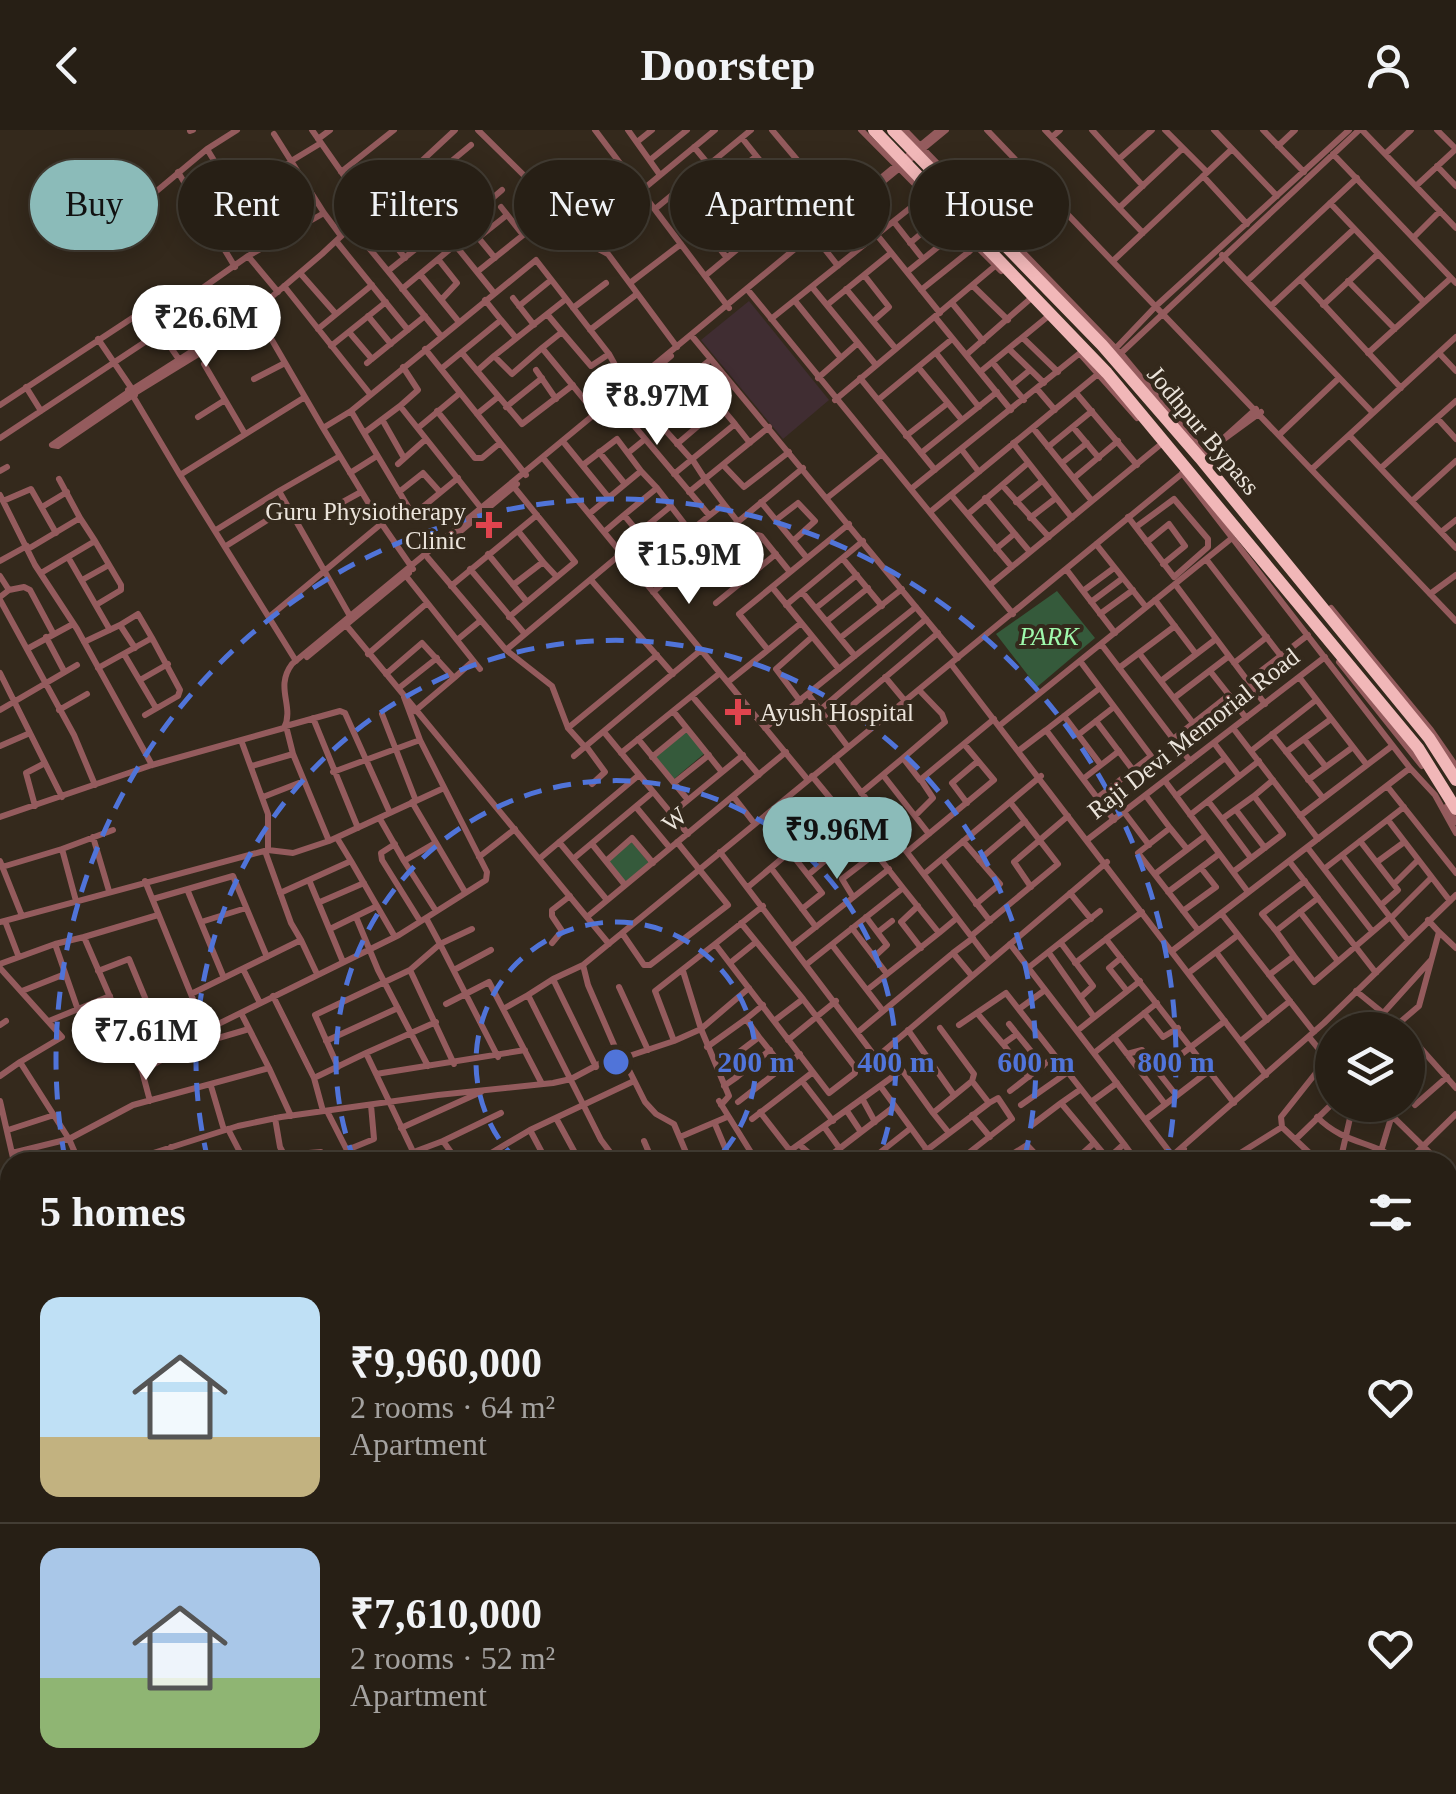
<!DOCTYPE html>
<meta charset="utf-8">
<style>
body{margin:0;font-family:Georgia,serif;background:#332c22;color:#f1f3f6;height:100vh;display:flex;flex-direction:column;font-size:38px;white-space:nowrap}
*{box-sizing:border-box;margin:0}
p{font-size:32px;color:#a4a2a0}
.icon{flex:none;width:55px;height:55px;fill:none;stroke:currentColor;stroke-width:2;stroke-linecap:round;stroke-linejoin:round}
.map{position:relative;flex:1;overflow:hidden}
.side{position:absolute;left:0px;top:1022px;width:1458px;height:642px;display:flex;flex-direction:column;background:#271f15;border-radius:30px 30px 0 0;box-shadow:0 5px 25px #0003,0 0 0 2px #433d34}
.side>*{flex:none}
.banner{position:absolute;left:30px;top:30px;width:1398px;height:90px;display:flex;gap:20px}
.controls{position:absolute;left:1315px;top:882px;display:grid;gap:20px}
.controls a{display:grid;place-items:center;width:110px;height:110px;border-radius:50%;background:#271f15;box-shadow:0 5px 25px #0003,0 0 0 2px #433d34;font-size:50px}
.price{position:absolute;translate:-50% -85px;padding:0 22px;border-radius:35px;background:#fff;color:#222;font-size:32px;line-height:65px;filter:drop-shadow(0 2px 5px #0008)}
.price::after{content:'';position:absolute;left:50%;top:60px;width:30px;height:22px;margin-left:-15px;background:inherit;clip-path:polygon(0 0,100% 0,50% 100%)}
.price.selected{background:#8bbbb9;color:#111}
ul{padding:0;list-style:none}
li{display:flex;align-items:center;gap:30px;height:250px;padding:0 40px}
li+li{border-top:2px solid #433d34}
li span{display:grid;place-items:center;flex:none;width:280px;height:200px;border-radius:20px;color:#555}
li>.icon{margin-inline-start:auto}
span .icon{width:120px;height:120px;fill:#fffc;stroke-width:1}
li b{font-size:42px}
h2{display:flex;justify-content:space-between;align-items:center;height:120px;padding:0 40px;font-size:42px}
.chip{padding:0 35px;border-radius:45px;background:#271f15;box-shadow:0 5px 25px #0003,0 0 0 2px #433d34;font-size:35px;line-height:90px}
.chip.selected{background:#8bbbb9;color:#111}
header{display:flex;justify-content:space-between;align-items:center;height:130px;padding:0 40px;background:#271f15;font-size:45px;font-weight:600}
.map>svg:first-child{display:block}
.built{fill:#3e2f1c}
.education{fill:#402d32}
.green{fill:#355a3b}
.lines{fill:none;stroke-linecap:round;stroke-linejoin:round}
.minor{stroke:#945b5d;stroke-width:6}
.highway{stroke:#f1b7b8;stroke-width:12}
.rail-casing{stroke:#c9c1b7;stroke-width:6}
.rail{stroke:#34291c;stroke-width:2.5;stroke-dasharray:8;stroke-linecap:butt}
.ring{fill:none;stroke:#5074d9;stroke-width:5;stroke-dasharray:18 12}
.health-dot{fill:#e0444e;stroke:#34291c;stroke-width:4}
.labels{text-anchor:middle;stroke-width:8;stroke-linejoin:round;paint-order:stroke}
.street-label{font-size:25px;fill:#ebe4db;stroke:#34291c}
.poi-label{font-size:25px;fill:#ebe4db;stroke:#34291c;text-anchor:end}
.park-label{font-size:25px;font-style:italic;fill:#9ff9ac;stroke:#34291c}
.centre{fill:#5074d9;stroke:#34291c;stroke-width:5}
.ring-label{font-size:30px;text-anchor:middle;font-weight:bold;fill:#5074d9;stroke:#34291c;stroke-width:8;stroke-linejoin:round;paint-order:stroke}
</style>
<header><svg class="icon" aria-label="back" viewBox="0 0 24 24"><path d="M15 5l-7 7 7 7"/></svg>Doorstep<svg class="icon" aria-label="person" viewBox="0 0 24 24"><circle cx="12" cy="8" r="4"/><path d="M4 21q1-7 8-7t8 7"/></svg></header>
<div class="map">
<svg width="1456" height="1664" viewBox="0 0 1456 1664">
<rect width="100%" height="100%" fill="#34291c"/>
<path class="built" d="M490 1655H703L706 1664H438Z"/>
<path class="education" d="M749 171 829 270 783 309 701 210Z"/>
<path class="green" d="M1057 461 1095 508 1037 557 996 504Z
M687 601 705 623 674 649 656 627Z
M632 712 649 733 625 752 608 731Z"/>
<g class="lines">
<path class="minor" d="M312 0 368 80 405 128
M478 0 558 79 583 111 608 124 677 217
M595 0 729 178
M628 0 660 45
M772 0 841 82
M861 0 1001 141
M905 0 1123 226 1209 329
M987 0 1456 491
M1045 0 1143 103
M1092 0 1143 56
M1165 0 1207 42
M1214 0 1277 66
M1263 0 1304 42
M1362 0 1456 98
M1437 0 1456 19
M190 1 193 0
M1052 7 1060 0
M742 8 793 72
M318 9 330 0
M637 12 652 0
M1278 16 1295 0
M694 17 709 35
M207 19 265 114
M1333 24 1456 153
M1385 24 1411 0
M1119 29 1152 0
M650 30 687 0
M446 36 486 84
M1437 36 1456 56
M178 42 235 137
M341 42 394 0
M1203 46 1247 94
M401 48 494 163
M730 48 754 76
M430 49 495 128
M250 56 321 13
M1416 56 1456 19
M641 61 715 0
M714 61 738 90
M676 62 727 128
M413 63 471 15
M384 64 424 112
M862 69 946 0
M1330 73 1424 172
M501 77 523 105
M267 78 305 55
M481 78 502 60
M1119 78 1183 18
M655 79 751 0
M690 80 755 27
M935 80 969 122
M203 83 234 64
M324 83 341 106
M122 90 207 19 237 0
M894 92 923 129
M351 96 441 206
M877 105 940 183
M478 108 507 85
M816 108 838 136
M1413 108 1440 81
M714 110 779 56
M336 111 408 200
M910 113 941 87
M1222 125 1373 283
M248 126 324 83 274 4
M438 129 457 153 441 170
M1115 129 1232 19
M388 141 442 98
M477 142 532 98
M907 142 954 104
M300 143 336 184
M420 144 459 192
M864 145 889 177 873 191
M705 146 817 53
M1300 149 1354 99
M1247 151 1357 48
M1348 151 1395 199
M630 153 681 114
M284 156 370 264
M973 156 1008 190
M812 157 876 235
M402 159 455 115
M747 159 1013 484
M846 159 896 219
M921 160 971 120
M513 168 534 195
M187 169 164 184 178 208 201 193 187 169 248 126 278 162
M795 171 841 228
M952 173 983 211
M827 175 891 123
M1323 175 1378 124
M519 176 551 150
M1271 176 1300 149 1401 258
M573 178 606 153
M547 184 566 169
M368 186 391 214
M935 187 1011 280
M771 189 924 67
M501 190 516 208
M201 193 230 173
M318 199 372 155
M590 200 637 164
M349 202 372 229
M562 202 591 236 609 224
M691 205 958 528
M1023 208 1058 242
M98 209 132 259
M331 216 386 172
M1116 218 1156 176 1349 0
M425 219 526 345
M1009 219 1044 253
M462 223 522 294 573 255
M936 223 979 277
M1121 223 1359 0
M1368 223 1451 148
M1439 223 1456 241
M966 225 1029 170
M494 226 547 184 562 202 542 218
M1082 226 1137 288
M711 229 693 244 735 294
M367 233 425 186
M993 233 1024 270
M204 234 245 304
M918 237 962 290
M441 239 501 190 485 170
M536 240 556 269
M477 241 494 226 512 244 542 218 597 285
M980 242 1046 188
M818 248 858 213
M860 248 935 340
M254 249 285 233
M1012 255 1030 240
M26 257 41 281
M677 257 704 291 677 314
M133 259 255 181
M1037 259 1055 280
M127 263 52 315 58 316 130 267 128 260 133 259 135 265 130 267
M135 263 259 187
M1076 263 1137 335
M133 266 180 345
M835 270 995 136
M878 270 952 209
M615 273 709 385
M0 275 149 177
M400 276 418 260 403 237
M611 276 671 226
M506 277 542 248
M351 281 364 303 400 276 481 378
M437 281 475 328H482L500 313
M649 282 692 330
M477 284 498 267
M198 287 225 270
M1437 288 1456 309
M383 291 404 328
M1073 297 1099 328
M323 298 255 181 322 124 455 0
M418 298 460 263
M1033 298 1092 371
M364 303 413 385 458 348
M1281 303 1339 248
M1349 305 1456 418
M906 306 948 273
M0 308 160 202 178 228
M1224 309 1261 282
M1013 313 1072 388
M565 314 609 368
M1048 317 1092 281
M962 320 979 342
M599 322 625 354
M628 323 644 310
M921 323 997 262
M1205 325 1256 279
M340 326 279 361 350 486
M543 328 808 650
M692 329 705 349
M1062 333 1087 313
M398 334 426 309
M583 335 617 309 641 341
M723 335 744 357 789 322
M1381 338 1456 271
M1312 339 1456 207
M0 341 7 337
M350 343 377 326
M1182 343 1410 638 1435 665 1456 703
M674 344 735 294 750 313
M1074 348 1118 311
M59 349 80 388
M705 349 724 374
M1002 355 1049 407
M911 359 1080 223
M399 362 423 343 440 362
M689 362 769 297
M0 365 35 435 77 499 152 635
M952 366 1012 437
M827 368 882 324
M985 368 1030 422
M3 371 31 359 56 403
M1412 371 1456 331
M761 372 807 428
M1016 372 1042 351
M42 377 67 362
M332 378 361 362
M930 382 1098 244
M589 384 641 341 657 358
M968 384 1028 333
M624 385 657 358 690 401 724 374 738 392
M1128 387 1174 447
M1030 388 1056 368
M776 390 798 373 815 391 793 411
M1136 397 1174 369 1208 409V417L1174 447
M216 400 279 361
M518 401 543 432
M726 401 741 418 757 405 761 406 790 442
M604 402 624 385 673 445
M1441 402 1456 390
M638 403 671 376
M450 410 517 354
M1147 412 1169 394 1185 416 1163 434
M1096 414 1146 477
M226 416 288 377
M28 419 80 388 95 411
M996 419 1014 404
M488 424 527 472
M68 427 95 411 121 455V460L96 475
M658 427 690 401
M428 428 506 520 622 423
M843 429 882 476
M1206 429 1281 526
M0 431 27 416
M413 439 377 387 323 298 351 281 536 130 609 224 630 262 649 282 693 244
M470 439 524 503
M1066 439 1115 503
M41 443 68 427 110 500
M0 446 9 460 0 467
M406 446 480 539
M82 450 109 435
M591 450 673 544
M1175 454 1265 574
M513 455 543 432 557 447
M990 455 1160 315
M451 456 537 385
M772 457 839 539
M9 460 24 457 30 460 53 503
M1083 461 1114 438
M653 462 803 338
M802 462 855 526
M1430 464 1456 445
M0 470 74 605 95 655
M1155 470 1196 524
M1091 472 1123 448
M716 473 776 424
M786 475 863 411
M816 478 857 445
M1331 478 1431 600 1456 636
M1100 484 1133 460
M269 487 381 394
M509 487 575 432 514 357
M827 491 868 458
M120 495 138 484 152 508
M346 495 609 814
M46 507 64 541
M840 508 902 459
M457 510 480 491
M84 512 120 495 135 518
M1101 514 1190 631
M27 519 73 494
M506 520 552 556 568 598 585 617
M768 520 801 493
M1139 523 1175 496
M124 524 156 578
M368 524 426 474
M307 527 409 443
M296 531 180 345 305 267
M1080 531 1151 626 1097 668
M1339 532 1422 636
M1234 533 1267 507
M951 534 1266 945
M98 538 152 508 180 560 178 566 145 585
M1119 538 1139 523 1193 593
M1210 541 1229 565
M0 543 62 667
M386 544 422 513 454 548 473 531
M885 547 905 571
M1299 547 1367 635
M140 550 168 534
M1161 551 1216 509
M1248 551 1308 505
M728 552 768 520 739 484 849 394
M399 558 437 528
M808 564 848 617
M692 566 759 645
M1174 568 1229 526
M800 571 776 539 812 507
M0 580 77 535
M59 580 87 564
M820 580 926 489
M415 581 454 548
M673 581 722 642
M382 584 416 671
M1064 586 1101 635 1083 649
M313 588 358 698
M1096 591 1133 640
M831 593 938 503
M999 596 1232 408
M568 598 657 525
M765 598 916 477
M1233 598 1318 709
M1046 600 1100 558
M604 602 688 704
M1272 604 1323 668
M1078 605 1114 577
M638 609 688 670
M1173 609 1229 565 1246 588
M1304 609 1326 637
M241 610 268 684V720
M1214 613 1239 646
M0 616 30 603
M586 616 605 642 592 654
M1021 619 1046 600 1114 690
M1251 621 1316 570
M1286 622 1331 589
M621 623 720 543
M574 626 701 520
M652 627 686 599
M835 628 990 831
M903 628 945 592 942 584 919 560
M1101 635 1119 621
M252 636 293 624
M333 642 420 610
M883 645 929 704
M1308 650 1353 617
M1165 651 1248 762
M674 653 709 625
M1387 656 1456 743
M861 663 903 628 920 650 994 589
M733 666 754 693
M1146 666 1170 698 1138 723 1198 800
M1176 666 1225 628
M263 667 304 651
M1208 671 1222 689 1254 666
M412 672 465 762
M967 673 952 653 978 631
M35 676 26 643 45 633
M1447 676 1456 692
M636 677 670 718
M1236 680 1265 718
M1124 682 1149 715
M671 684 743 625
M1190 685 1259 631
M915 686 933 668 921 650
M1300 686 1392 616
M0 687 152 635 284 598C295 576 274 558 292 534L939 0
M380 689 404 731 435 713
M1222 689 1251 728
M1388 690 1450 771
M1170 698 1187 719
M93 707 109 761
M1087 710 1325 527
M329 711 293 624 286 596 340 581 345 583 390 683
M963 711 1000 754 976 774
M1360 711 1398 760 1381 775
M559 712 607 770
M395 714 381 723 382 730 420 791
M592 714 625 755
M1307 717 1372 801
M62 719 113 700
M265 721 291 793 301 810
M720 722 874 925 878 926 1107 732
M790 722 822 763 802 779
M907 722 994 650 964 614
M1342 725 1390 787
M479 727 515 699
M539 729 639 645
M573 729 653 662
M942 729 990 791
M979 730 1025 691
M0 731 22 786
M351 731 377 776
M404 731 436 781
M606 731 632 708 653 733
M1289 731 1376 843
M1377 732 1403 713
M2 737 62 719 76 771
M771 738 816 797
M1324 739 1404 677
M1233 742 1283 704 1254 666 1273 650
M924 744 1041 646
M1155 744 1205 706
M808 745 859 702
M309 750 343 832
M145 751 210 911
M1394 754 1417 731
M748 757 840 680 812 646
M1031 757 1014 732 1068 686
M903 758 939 803 957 788
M187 759 224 848
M1168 762 1219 724
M280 763 351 731 337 708
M1070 763 1091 789
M853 767 842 749 876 723
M153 769 233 746 267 827
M320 772 364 753
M763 776 715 814 829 963 855 943V937L803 869
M918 776 901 792 921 818
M1183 781 1216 757 1201 738
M1142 782 1106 809 1234 973
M1300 782 1337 830
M1221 783 1314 902
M356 787 378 840 428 936
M587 787 786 622
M866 787 887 815 874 827
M426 788 440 814 472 799
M1391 788 1431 748
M5 791 18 825
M0 792 268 720 293 723 329 711 444 658
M201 792 246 778
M741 793 803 869 774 891
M852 798 887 844
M330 799 377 776 395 807
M1276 801 1262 784 1305 751
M878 802 892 791
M1439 802 1456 818
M622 803 644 835H650L728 775 677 712
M971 806 1058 734 1010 672
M84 807 158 785
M552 813 562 801 552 786V780L570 766
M1061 813 1093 856 1081 867
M715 814 655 861 674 911 701 899 749 858
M1010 814 1172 1025
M793 815 889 739
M832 815 883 881
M1172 821 1410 638
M1216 822 1267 890
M953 823 973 808
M1049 823 1094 887
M1294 826 1276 801 1318 768
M1121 828 1109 838 1127 861
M730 833 756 812
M1075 833 1106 809
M0 834 55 814
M807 834 903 758 859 702 878 685
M583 835 553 849 596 937
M0 838 62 907 20 932
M1028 838 1100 781
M243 839 260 873
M410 840 440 814 498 927
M454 840 491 820
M98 841 129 829 158 899
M683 841 701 899 729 966 721 975
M1191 841 1238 805
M1269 845 1294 826 1314 852 1390 787 1408 810
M553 849 528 865 601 1010 613 1026
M619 857 648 920
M867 860 939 803
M22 861 65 844
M1356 861 1404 900
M191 864 301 810 317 844
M273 866 314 948 323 981
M446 874 489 852 542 954
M503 879 528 865
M1019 879 1045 860
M78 880 55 814 84 807 142 941
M977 883 1003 914
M1144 883 1163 907 1178 898
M120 888 148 874
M49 891 110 866
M167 892 181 919
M1009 894 1043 936
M1398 894 1419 876 1439 802 1428 790
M0 895 6 891
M959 895 1006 863 1124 1014
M940 898 974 944 972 951
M206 900 399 805 486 750 487 742 420 610 404 567
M908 900 954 965
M1368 900 1431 830
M1077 901 1140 851
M858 902 953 823 972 846
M1017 904 1003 914 1029 947
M1408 904 1456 958
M759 907 783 937
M1114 907 1165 974
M1243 909 1290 871
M788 910 836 871
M132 911 173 888
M326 911 398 878
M707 917 746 889
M366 923 436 892
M1094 923 1157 873
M1127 924 1142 920 1158 942 1225 891
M623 928 645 972 656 984 674 994 690 1032
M623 928 674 911
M338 937 315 885 410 840 454 934
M269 938 291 986
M902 940 933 983 972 951 989 973 927 1020
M1408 940 1425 923
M1158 942 1176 965
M376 944 525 920
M0 946 20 932 69 1009 12 1023
M737 947 770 920
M314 948 366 923 418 1032
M802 951 833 991
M211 956 224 1000
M724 956 737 947 730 929 759 907 746 889 763 875
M1010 961 1055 926
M863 970 875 992
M0 971 14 1032
M150 971 142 941 181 919 249 899
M719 971 757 1032
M738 972 800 924
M1091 972 1117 953
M1061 973 1081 959
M1021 975 1068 942
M1381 975 1439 1032
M1415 975 1447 947
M327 981 353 1032
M847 981 861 1002
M760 982 791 1022
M933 983 949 1003
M972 985 990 1007
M1317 987C1346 1016 1374 1010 1400 1032
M275 988 280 1017 288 1032
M556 988 580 1032
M752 989 813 942
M1145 990 1210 940
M715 994 726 1020
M1032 995 1061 973 1108 1029
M1282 997 1319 1032
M401 998 481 962
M825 998 840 1019
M911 998 927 1020 911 1032
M228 999 245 1032
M8 1000 54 985
M530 1000 634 951
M680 1007 727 987
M1296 1009 1332 974
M443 1011 501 983
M644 1011 653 1032
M801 1016 819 1032
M171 1017 175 1032
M347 1020 374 1009 371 975
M1381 1021 1392 985
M284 1025 321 1022 325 1032
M79 1032 69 1009 133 975 269 938 241 883
M125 1032 238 996 281 987 438 965 553 953 571 949 618 924 588 855 583 835 1184 342
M387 1032 443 1011 458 1032
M476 1032 530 1000 547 1032
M698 1032 720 1023 724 1032
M778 1032 777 1030 902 940 886 920
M822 1032 895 976
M868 1032 911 998 881 957
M957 1032 1012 989 998 968 989 973
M1000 1032 1027 1015 1043 1032
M1073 1032 1094 1013
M1104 1032 1124 1014 1137 1032
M1165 1032 1324 893 1456 765
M1171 1032 1184 1019
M1226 1032 1282 997 1281 987 1327 929 1309 907
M1281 1032 1287 1028
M1340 1032 1353 975
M1407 1032 1456 984
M1448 1041 1456 1049
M0 1047 10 1045
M0 1081 10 1079
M1448 1082 1456 1090
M0 1099 4 1116
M10 1114 4 1116 10 1144
M1448 1126 1456 1118
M1448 1159 1456 1167
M0 1201 10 1199
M0 1208V1217
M10 1272V1278
M0 1287 10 1289
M0 1331 10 1329
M0 1361 10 1359
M0 1436 10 1434
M1448 1494 1456 1491
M1448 1553 1456 1576
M0 1616 10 1614
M720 1655 722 1664
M749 1655 751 1664
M776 1655 778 1664
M803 1655 806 1664
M830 1655 833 1664
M1407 1655 1410 1664
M846 1664 880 1655"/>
<path class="highway" d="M874 0 1107 243 1418 618 1456 679
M893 0 1102 215 1200 328 1429 608 1456 650"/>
<defs>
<path id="rail" d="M1448 1446 1456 1444
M275 1664 325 1655
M316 1664 363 1655"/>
</defs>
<use href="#rail" class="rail-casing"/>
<use href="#rail" class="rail"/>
</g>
<g class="ring">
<path d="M518 1032A140 140 0 1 1 714 1032"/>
<path d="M355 1032A280 280 0 1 1 877 1032"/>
<path d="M208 1030A420 420 0 1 1 1024 1030"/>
<path d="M65 1029A560 560 0 1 1 1167 1029"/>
</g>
<g class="health-dot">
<path d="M484 380h10v10h10v10h-10v10h-10v-10h-10v-10h10z"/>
<path d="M733 567h10v10h10v10h-10v10h-10v-10h-10v-10h10z"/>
</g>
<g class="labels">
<g class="street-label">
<text transform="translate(1204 300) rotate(50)" y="9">Jodhpur Bypass</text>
<text transform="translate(1193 603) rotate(-38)" y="9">Raji Devi Memorial Road</text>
<text transform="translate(674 689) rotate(-40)" y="9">W</text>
</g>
<g class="poi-label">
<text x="466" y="390">Guru Physiotherapy<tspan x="466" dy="29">Clinic</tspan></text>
<text x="760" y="591" text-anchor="start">Ayush Hospital</text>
</g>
<g class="park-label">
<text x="1049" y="515">PARK</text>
</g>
</g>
<circle cx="616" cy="932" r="15" class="centre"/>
<g class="ring-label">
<text x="756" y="942">200 m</text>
<text x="896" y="942">400 m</text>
<text x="1036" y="942">600 m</text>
<text x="1176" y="942">800 m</text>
</g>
</svg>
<div class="controls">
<a><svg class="icon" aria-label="layers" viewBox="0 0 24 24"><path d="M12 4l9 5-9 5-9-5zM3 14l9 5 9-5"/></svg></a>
</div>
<b class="price" style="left:206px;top:240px">₹26.6M</b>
<b class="price" style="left:657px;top:318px">₹8.97M</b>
<b class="price" style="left:689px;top:477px">₹15.9M</b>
<b class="price selected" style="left:837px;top:752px">₹9.96M</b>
<b class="price" style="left:146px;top:953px">₹7.61M</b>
<div class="banner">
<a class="chip selected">Buy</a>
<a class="chip">Rent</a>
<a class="chip">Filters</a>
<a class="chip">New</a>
<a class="chip">Apartment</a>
<a class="chip">House</a>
</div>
<section class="side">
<h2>5 homes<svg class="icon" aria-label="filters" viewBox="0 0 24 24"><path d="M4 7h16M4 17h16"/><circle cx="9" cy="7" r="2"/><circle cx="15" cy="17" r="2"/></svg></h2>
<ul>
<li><span style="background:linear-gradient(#bfe0f5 70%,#c2b280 0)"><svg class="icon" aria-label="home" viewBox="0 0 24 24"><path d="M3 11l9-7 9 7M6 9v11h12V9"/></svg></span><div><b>₹9,960,000</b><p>2 rooms · 64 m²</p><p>Apartment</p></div><svg class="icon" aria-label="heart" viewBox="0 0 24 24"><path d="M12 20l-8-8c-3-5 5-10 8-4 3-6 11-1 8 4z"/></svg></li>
<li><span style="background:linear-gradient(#a9c7e8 65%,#8fb573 0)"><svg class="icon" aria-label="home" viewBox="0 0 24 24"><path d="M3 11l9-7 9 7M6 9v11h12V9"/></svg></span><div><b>₹7,610,000</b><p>2 rooms · 52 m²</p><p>Apartment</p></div><svg class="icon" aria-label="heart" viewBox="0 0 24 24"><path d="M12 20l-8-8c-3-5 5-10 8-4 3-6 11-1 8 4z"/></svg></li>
</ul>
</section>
</div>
